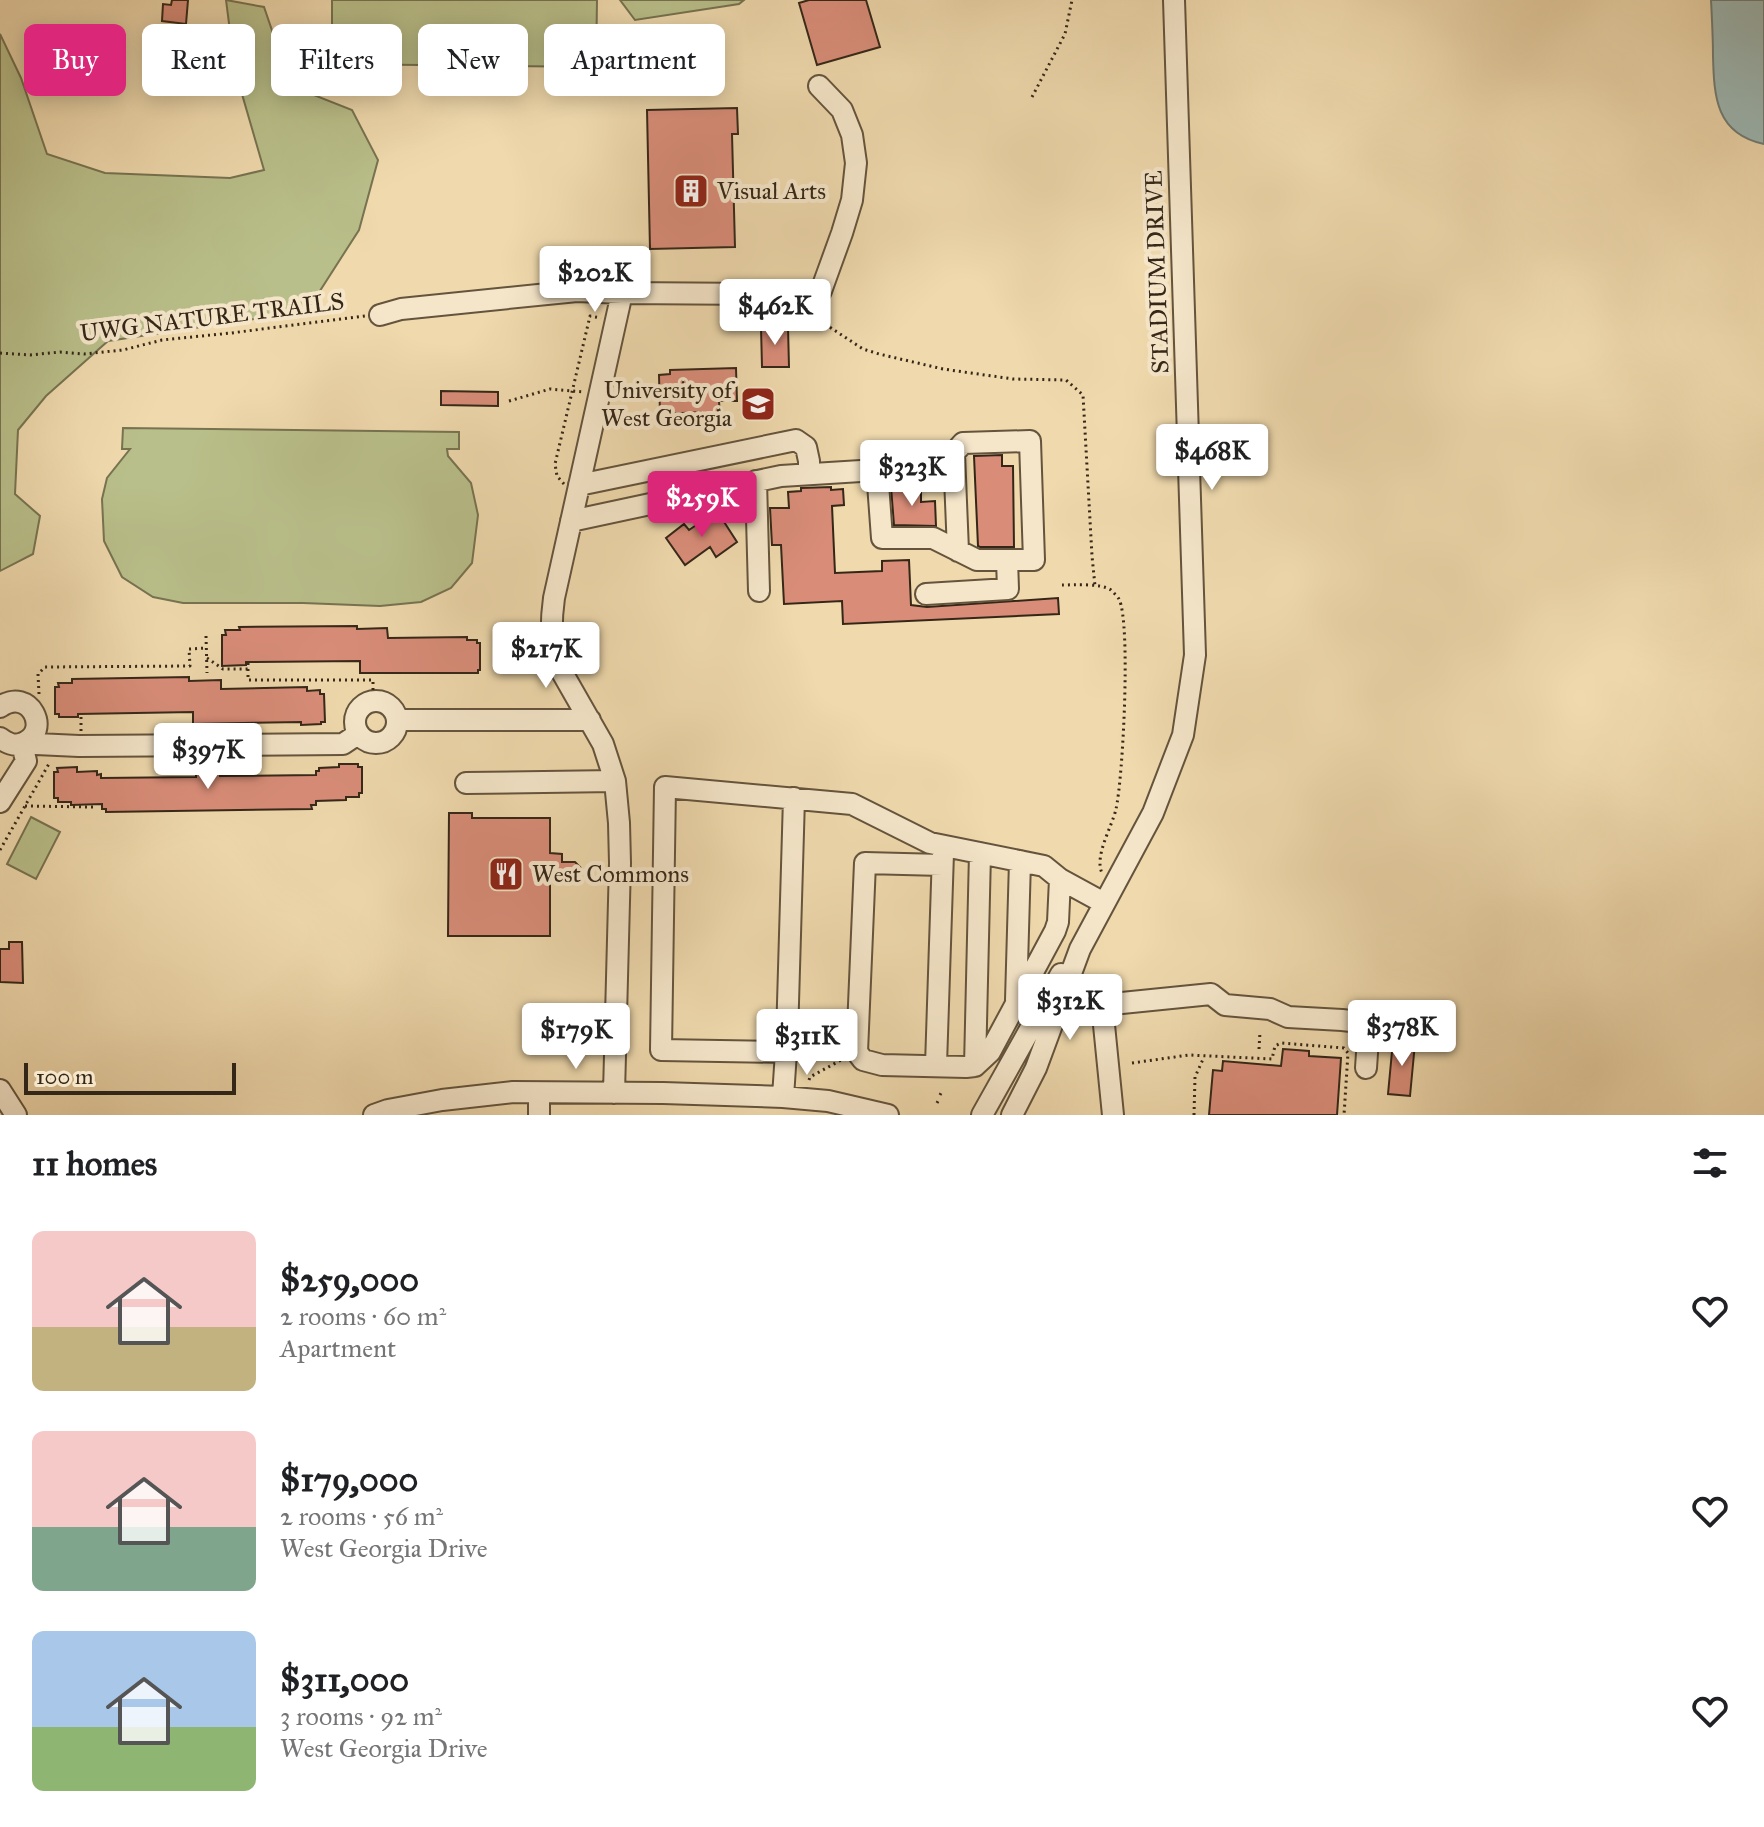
<!DOCTYPE html>
<meta charset="utf-8">
<style>
body{margin:0;font-family:"IM FELL Great Primer",serif;background:#f6f6f6;color:#202124;height:100vh;display:flex;flex-direction:column;font-size:30px;white-space:nowrap}
*{box-sizing:border-box;margin:0}
p{font-size:26px;color:#757577}
.icon{flex:none;width:44px;height:44px;fill:none;stroke:currentColor;stroke-width:2;stroke-linecap:round;stroke-linejoin:round}
.map{position:relative;height:1115px;overflow:hidden}
.details{display:flex;flex-direction:column;background:#fff;flex:1}
.details>*{flex:none}
.hud{position:absolute;left:24px;top:24px;width:800px;height:72px;display:flex;gap:16px}
.scale{position:absolute;left:24px;bottom:20px;width:212px;box-sizing:border-box;padding-left:8px;border:4px solid #352718;border-top:0;font-size:22px;line-height:28px;white-space:nowrap;color:#352718;-webkit-text-stroke:6px #f5e6ca;paint-order:stroke}
.price{position:absolute;translate:-50% -68px;padding:0 18px;border-radius:8px;background:#fff;color:#222;font-size:26px;line-height:52px;filter:drop-shadow(0 2px 4px #0008)}
.price::after{content:'';position:absolute;left:50%;top:48px;width:24px;height:18px;margin-left:-12px;background:inherit;clip-path:polygon(0 0,100% 0,50% 100%)}
.price.selected{background:#db2777;color:#fff}
ul{padding:0;list-style:none}
li{display:flex;align-items:center;gap:24px;height:200px;padding:0 32px}
li span{display:grid;place-items:center;flex:none;width:224px;height:160px;border-radius:12px;color:#555}
li>.icon{margin-inline-start:auto}
span .icon{width:96px;height:96px;fill:#fffc;stroke-width:1}
li b{font-size:34px}
h2{display:flex;justify-content:space-between;align-items:center;height:96px;padding:0 32px;font-size:34px}
.pill{padding:0 28px;border-radius:12px;background:#fff;box-shadow:0 4px 20px #0003;font-size:28px;line-height:72px}
.pill.selected{background:#db2777;color:#fff}
.map>svg:first-child{display:block}
.green{fill:#b9bf8a;stroke:#777351;stroke-width:2}
.water{fill:#9db8b4;stroke:#737e76;stroke-width:2}
.building{fill:#d98d79;stroke:#352718;stroke-width:2}
.lines{fill:none;stroke-linecap:round;stroke-linejoin:round}
.minor-casing{stroke:#64543d;stroke-width:24}
.path{stroke:#352718;stroke-width:3;stroke-dasharray:2 4;stroke-linecap:butt}
.minor{stroke:#f5e6ca;stroke-width:20}
.labels{text-anchor:middle;stroke-width:8;stroke-linejoin:round;paint-order:stroke}
.poi-label{font-size:24px;fill:#352718;stroke:#f5e6ca;text-anchor:start}
.street-label{font-size:24px;fill:#352718;stroke:#f5e6ca}
</style>
<div class="map">
<svg width="1764" height="1115" viewBox="0 0 1764 1115">
<rect width="100%" height="100%" fill="#efd9ad"/>
<filter id="stains"><feTurbulence type="fractalNoise" baseFrequency=".0025" numOctaves="4"/><feColorMatrix values="0 0 0 0 .2 0 0 0 0 .09 0 0 0 0 .02 0 0 0 .5 -.17"/></filter>
<radialGradient id="worn" r=".72"><stop offset=".6" stop-color="#630" stop-opacity="0"/><stop offset="1" stop-color="#630" stop-opacity=".3"/></radialGradient>
<path class="green" d="M226 0 264 7 291 86 352 110 378 160 359 230 307 311 108 341 46 396 18 430 15 494 40 516 33 554 0 571V34L21 78 47 154 105 173 230 178 264 170 235 70Z
M332 0H597L596 67 332 64Z
M620 0H744L739 4 635 20Z
M123 428 459 432V449H447L448 456 471 483 478 515 472 563 451 588 421 602 380 606 303 603H183L153 597 122 577 104 541 102 499 107 478 130 449H122Z
M31 817 60 832 36 879 7 864Z"/>
<path class="water" d="M1711 0H1764V144C1716 134 1714 97 1713 56 1713 38 1712 19 1711 0Z"/>
<path class="building" d="M172 0H188L186 24 162 21 163 4 171 5Z
M809 0H866L880 47 817 65 799 3Z
M737 108 738 134H732L735 247 650 249 647 110Z
M761 327H788L789 367H762Z
M736 368 737 401H719L720 416 704 417 703 412 660 414 659 375 670 374V370Z
M441 391 498 392V406L441 405Z
M1002 455V466H1013L1014 547H980L978 546 974 456Z
M921 486V502L935 501 936 526 894 525 891 487Z
M831 487V490L843 489 844 505 832 506 835 573 882 571V561L909 560 911 605 927 607 1058 598 1059 614 843 624 842 601 784 604 781 545H772L770 508H789L788 492 801 491V488Z
M717 511 737 542 716 557 710 547 685 565 666 538 684 524 689 530Z
M357 626V629L387 628 388 638 467 637V640H477V643H480V670H478V673H360V661L246 662V665L222 666V635H226L225 630H240L239 627Z
M189 677V681L221 680V689L307 687V691L320 690V694H324L325 722H321V724L301 725V722L193 724V712L78 714V717H59V714H55V687H59L58 683H72V679Z
M339 764H358V767H362V793H359V797H346V800L316 801V805H311L312 809 106 812V809H102V804L71 805V802H58V798H54V772H58L57 768 77 767V772L97 771V775L101 774V778L196 777V771H220V776L316 775V771H319V768L339 767Z
M449 813H472V818H550V853L562 854V862H575L581 868 580 873 576 876H550V936H448Z
M9 942H22L23 983 0 982V949H9Z
M1393 1041 1415 1043 1410 1096 1388 1094Z
M1283 1049 1309 1051V1056L1341 1058 1337 1115H1209L1213 1070 1222 1071 1223 1061 1281 1066Z"/>
<g class="lines">
<defs>
<path id="minor" d="M807 313 821 291 842 233 852 200 856 163 852 135 842 110 819 86
M380 315 401 309 577 291 622 293 762 294 787 302 812 315
M954 453 958 551
M756 481 759 591
M579 485 796 440 806 447 809 461V474
M571 521 781 476 877 470 894 455 954 453 963 443 1030 441 1034 560H977L933 538H882L877 470
M926 594 1008 589 1007 560
M355 722a21 21 0 1 1 42 0a21 21 0 1 1-42 0Z
M0 707C30 686 52 732 23 743 14 747 7 743 0 738
M397 720H590
M30 740 36 744 79 746 343 744 358 734
M466 783 615 781
M0 802 26 761 22 744
M942 865 865 863 857 1052 863 1060 882 1065 966 1067 975 1066 990 1052 1055 931 1058 922 1060 879
M1016 1000 1020 861
M786 1052 661 1050 665 787 852 804 930 843 1044 866 1060 879 1104 903
M936 1065 943 853
M975 1066 980 853
M0 1090 16 1115
M614 1093 620 863 619 823 615 781 603 744 555 660C550 639 551 620 554 598L622 293
M783 1097 787 1037 794 798
M374 1115 388 1110 442 1100 513 1092 663 1093 783 1097 828 1101 888 1115
M539 1115V1093
M982 1115 1061 974
M1012 1115 1036 1068 1080 949 1153 813 1183 735 1195 655 1174 0
M1113 1115 1102 1005 1211 994 1225 1005 1270 1009 1288 1017 1342 1020 1369 1023 1366 1068"/>
</defs>
<use href="#minor" class="minor-casing"/>
<path class="path" d="M1032 97 1065 34 1072 0
M825 324 863 349 879 354 943 369 1013 379 1066 380 1083 395 1092 556 1095 586
M0 353 30 355 60 352 84 354 123 350 162 340 231 333 365 316
M509 401 550 389 584 392
M564 484 557 476 555 464 590 316 601 318
M1062 585C1074 585 1101 583 1111 590 1114 593 1117 596 1119 599 1131 623 1123 778 1116 809 1112 827 1094 856 1102 873
M206 636 207 673
M207 658 223 669H248
M248 663V680H373V701
M39 694 38 674 45 667 190 666 189 649 207 648
M81 731V715
M25 806 93 807
M0 850 50 762
M1259 1049 1260 1032
M1132 1063 1189 1055 1272 1059 1275 1046 1281 1043 1344 1048 1348 1053 1344 1115
M809 1080 810 1077 843 1059
M940 1095 942 1091
M937 1103 939 1099
M1194 1115 1195 1077 1204 1057"/>
<use href="#minor" class="minor"/>
</g>
<defs>
<symbol id="building-square" viewBox="-11 -11 22 22"><rect x="-9" y="-9" width="18" height="18" rx="4" fill="#8f2418" stroke="#f5e6ca"/><path d="M-4-6H4V6H1V3H-1V6H-4ZM-2.5-4.3h1.7v1.8h-1.7ZM.8-4.3h1.7v1.8H.8ZM-2.5-1h1.7V.8h-1.7ZM.8-1h1.7V.8H.8Z" fill="#fff"/></symbol>
<symbol id="university-square" viewBox="-11 -11 22 22"><rect x="-9" y="-9" width="18" height="18" rx="4" fill="#8f2418" stroke="#f5e6ca"/><path d="M0-5L7-2L0 1L-7-2ZM-4 1L0 2.5L4 1V4Q0 6-4 4Z" fill="#fff"/></symbol>
<symbol id="restaurant-square" viewBox="-11 -11 22 22"><rect x="-9" y="-9" width="18" height="18" rx="4" fill="#8f2418" stroke="#f5e6ca"/><path d="M-5-6h1v4h1v-4h1v4h1v-4h1v5L-1.5 .5V6h-2V.5L-5-1ZM5-6V6H3V1.5H1.5Q1.5-4 5-6Z" fill="#fff"/></symbol>
</defs>
<g fill-rule="evenodd">
<use href="#building-square" x="671" y="171" width="40" height="40"/>
<use href="#university-square" x="738" y="384" width="40" height="40"/>
<use href="#restaurant-square" x="486" y="854" width="40" height="40"/>
</g>
<g class="labels">
<g class="poi-label">
<text x="717" y="199">Visual Arts</text>
<text x="732" y="398" text-anchor="end">University of<tspan x="732" dy="28">West Georgia</tspan></text>
<text x="532" y="882">West Commons</text>
</g>
<g class="street-label">
<text transform="translate(1157 272) rotate(-92)" y="8">STADIUM DRIVE</text>
<text transform="translate(212 317) rotate(-7)" y="8">UWG NATURE TRAILS</text>
</g>
</g>
<rect width="100%" height="100%" filter="url(#stains)"/>
<rect width="100%" height="100%" fill="url(#worn)"/>
</svg>
<div class="scale">100 m</div>
<b class="price" style="left:595px;top:314px">$202K</b>
<b class="price" style="left:775px;top:347px">$462K</b>
<b class="price" style="left:1212px;top:492px">$468K</b>
<b class="price" style="left:912px;top:508px">$323K</b>
<b class="price selected" style="left:702px;top:539px">$259K</b>
<b class="price" style="left:546px;top:690px">$217K</b>
<b class="price" style="left:208px;top:791px">$397K</b>
<b class="price" style="left:1070px;top:1042px">$312K</b>
<b class="price" style="left:1402px;top:1068px">$378K</b>
<b class="price" style="left:576px;top:1071px">$179K</b>
<b class="price" style="left:807px;top:1077px">$311K</b>
<div class="hud">
<a class="pill selected">Buy</a>
<a class="pill">Rent</a>
<a class="pill">Filters</a>
<a class="pill">New</a>
<a class="pill">Apartment</a>
</div>
</div>
<section class="details">
<h2>11 homes<svg class="icon" aria-label="filters" viewBox="0 0 24 24"><path d="M4 7h16M4 17h16"/><circle cx="9" cy="7" r="2"/><circle cx="15" cy="17" r="2"/></svg></h2>
<ul>
<li><span style="background:linear-gradient(#f6c9c9 60%,#c2b280 0)"><svg class="icon" aria-label="home" viewBox="0 0 24 24"><path d="M3 11l9-7 9 7M6 9v11h12V9"/></svg></span><div><b>$259,000</b><p>2 rooms · 60 m²</p><p>Apartment</p></div><svg class="icon" aria-label="heart" viewBox="0 0 24 24"><path d="M12 20l-8-8c-3-5 5-10 8-4 3-6 11-1 8 4z"/></svg></li>
<li><span style="background:linear-gradient(#f6c9c9 60%,#7fa58c 0)"><svg class="icon" aria-label="home" viewBox="0 0 24 24"><path d="M3 11l9-7 9 7M6 9v11h12V9"/></svg></span><div><b>$179,000</b><p>2 rooms · 56 m²</p><p>West Georgia Drive</p></div><svg class="icon" aria-label="heart" viewBox="0 0 24 24"><path d="M12 20l-8-8c-3-5 5-10 8-4 3-6 11-1 8 4z"/></svg></li>
<li><span style="background:linear-gradient(#a9c7e8 60%,#8fb573 0)"><svg class="icon" aria-label="home" viewBox="0 0 24 24"><path d="M3 11l9-7 9 7M6 9v11h12V9"/></svg></span><div><b>$311,000</b><p>3 rooms · 92 m²</p><p>West Georgia Drive</p></div><svg class="icon" aria-label="heart" viewBox="0 0 24 24"><path d="M12 20l-8-8c-3-5 5-10 8-4 3-6 11-1 8 4z"/></svg></li>
</ul>
</section>
